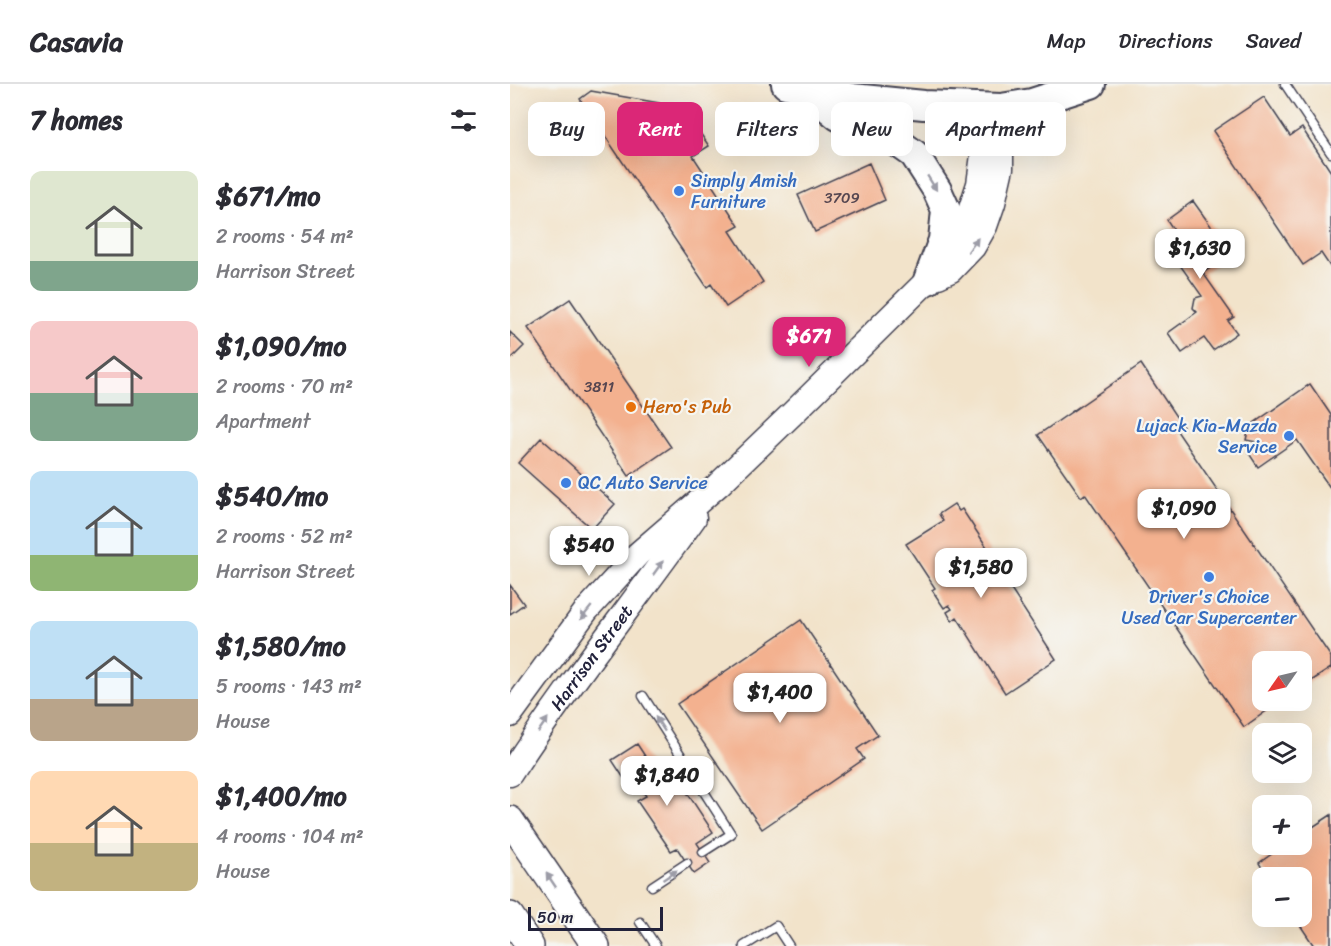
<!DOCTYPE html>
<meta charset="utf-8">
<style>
body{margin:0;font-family:Sriracha,sans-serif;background:#f7f7f7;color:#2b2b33;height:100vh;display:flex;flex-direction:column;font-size:22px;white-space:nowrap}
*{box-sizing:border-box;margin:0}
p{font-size:20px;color:#7c7c81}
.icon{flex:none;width:33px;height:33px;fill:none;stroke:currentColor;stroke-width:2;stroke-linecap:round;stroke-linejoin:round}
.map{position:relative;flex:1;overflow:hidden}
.drawer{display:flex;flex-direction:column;background:#fff;width:510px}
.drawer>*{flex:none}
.guide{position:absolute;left:18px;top:18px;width:570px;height:54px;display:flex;gap:12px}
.needle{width:39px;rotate:236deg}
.controls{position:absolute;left:742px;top:567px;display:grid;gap:12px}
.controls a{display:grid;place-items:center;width:60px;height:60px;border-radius:12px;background:#fff;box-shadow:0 6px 24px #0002;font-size:30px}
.scale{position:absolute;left:18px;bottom:15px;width:135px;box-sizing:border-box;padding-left:6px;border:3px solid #22223b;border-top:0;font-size:16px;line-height:21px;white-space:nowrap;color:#22223b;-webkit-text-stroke:4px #f6f6f2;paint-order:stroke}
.price{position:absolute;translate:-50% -51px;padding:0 14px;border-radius:12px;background:#fff;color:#222;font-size:20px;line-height:39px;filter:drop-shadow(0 2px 3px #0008)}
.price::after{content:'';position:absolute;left:50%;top:36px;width:18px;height:14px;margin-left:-9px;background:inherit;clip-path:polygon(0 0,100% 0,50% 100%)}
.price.selected{background:#db2777;color:#fff}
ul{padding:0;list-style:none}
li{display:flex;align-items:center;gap:18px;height:150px;padding:0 30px}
li span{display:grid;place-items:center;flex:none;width:168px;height:120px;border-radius:12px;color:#555}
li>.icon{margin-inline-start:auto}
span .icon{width:72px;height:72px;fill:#fffc;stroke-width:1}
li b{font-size:26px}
h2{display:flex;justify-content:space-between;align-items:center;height:72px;padding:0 30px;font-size:26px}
.chip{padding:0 21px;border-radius:12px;background:#fff;box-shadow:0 6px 24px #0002;font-size:21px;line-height:54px}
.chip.selected{background:#db2777;color:#fff}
header{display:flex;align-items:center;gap:36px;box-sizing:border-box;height:84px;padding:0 30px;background:#fff;border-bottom:2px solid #e1e1e2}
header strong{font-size:28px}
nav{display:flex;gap:33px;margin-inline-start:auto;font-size:21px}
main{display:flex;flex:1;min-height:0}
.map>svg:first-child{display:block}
.building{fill:#f3b18f}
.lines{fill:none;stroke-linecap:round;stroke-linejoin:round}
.service-casing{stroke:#413f50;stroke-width:11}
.secondary-casing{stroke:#413f50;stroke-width:27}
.primary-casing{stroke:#413f50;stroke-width:30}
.trunk-casing{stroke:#413f50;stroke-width:32}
.service{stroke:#fff;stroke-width:8}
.secondary{stroke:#fff;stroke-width:24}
.primary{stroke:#fff;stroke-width:27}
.trunk{stroke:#fff;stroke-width:28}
.oneway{fill:#9c9ca7}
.shop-dot{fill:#3f7fe0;stroke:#f6f6f2;stroke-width:2}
.food-dot{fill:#e8710a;stroke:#f6f6f2;stroke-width:2}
.labels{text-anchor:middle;stroke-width:4.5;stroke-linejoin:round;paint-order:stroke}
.number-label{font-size:15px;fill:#564650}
.shop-label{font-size:18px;fill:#366cbe;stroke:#f6f6f2;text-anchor:start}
.food-label{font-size:18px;fill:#c56008;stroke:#f6f6f2;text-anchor:start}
.street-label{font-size:18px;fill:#22223b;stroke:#f6f6f2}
</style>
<header>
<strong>Casavia</strong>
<nav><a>Map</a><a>Directions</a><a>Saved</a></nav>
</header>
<main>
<section class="drawer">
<h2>7 homes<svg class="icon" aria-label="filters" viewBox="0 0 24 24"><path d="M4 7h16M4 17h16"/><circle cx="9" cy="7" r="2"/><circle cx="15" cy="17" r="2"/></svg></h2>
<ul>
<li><span style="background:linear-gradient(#dfe7d0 75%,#7fa58c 0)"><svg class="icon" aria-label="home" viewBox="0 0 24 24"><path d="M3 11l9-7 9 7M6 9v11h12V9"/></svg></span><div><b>$671/mo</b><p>2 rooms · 54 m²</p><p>Harrison Street</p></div></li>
<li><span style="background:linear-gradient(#f6c9c9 60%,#7fa58c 0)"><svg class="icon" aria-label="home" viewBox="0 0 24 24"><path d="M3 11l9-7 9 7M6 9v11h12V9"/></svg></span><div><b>$1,090/mo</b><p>2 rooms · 70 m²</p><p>Apartment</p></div></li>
<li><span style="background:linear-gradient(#bfe0f5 70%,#8fb573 0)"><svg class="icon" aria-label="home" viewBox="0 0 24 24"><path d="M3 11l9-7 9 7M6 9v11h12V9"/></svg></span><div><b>$540/mo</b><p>2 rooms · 52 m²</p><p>Harrison Street</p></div></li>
<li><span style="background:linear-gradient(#bfe0f5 65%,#b9a48a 0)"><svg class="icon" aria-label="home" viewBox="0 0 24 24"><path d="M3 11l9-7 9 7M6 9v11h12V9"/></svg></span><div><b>$1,580/mo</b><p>5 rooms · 143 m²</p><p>House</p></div></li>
<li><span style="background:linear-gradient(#ffd9b3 60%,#c2b280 0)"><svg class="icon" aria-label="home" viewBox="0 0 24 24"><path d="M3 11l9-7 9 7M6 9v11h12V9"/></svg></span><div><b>$1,400/mo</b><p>4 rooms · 104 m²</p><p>House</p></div></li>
</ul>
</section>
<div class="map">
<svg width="821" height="862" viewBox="0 0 821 862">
<rect width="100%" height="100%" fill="#f6f6f2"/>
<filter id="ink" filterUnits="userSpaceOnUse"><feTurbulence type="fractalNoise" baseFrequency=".0167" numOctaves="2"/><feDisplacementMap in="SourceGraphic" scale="12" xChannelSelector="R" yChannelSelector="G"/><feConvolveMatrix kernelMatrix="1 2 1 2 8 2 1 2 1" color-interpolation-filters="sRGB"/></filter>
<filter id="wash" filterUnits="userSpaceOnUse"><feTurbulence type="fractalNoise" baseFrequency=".008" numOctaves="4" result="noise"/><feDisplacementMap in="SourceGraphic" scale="24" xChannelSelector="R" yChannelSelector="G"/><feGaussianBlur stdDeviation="1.35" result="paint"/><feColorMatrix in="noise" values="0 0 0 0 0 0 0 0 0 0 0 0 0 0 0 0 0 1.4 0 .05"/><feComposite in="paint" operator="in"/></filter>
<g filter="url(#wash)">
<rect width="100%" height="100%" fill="#f2e3ca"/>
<g id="blocks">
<path class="building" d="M81 7 149 19 174 58 190 49 199 62 183 72 229 142 220 147 253 198 216 223 201 200 197 203 70 15Z
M754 13 780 52 792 44 821 88V184L811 169 793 181 703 47Z
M359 79 375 116 305 148 288 111Z
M683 117 721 170 693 189 724 233 718 237 727 249 703 266 694 254 672 269 658 249 687 228 683 224 685 214 692 212 660 167 663 159 669 154 657 136Z
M60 215 161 363 119 392 18 244Z
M0 248 14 262 0 276Z
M631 280 673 343 667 347 821 573V584L792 603V578H753V616H772L734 643 575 410 571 413 528 351Z
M800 300 821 331V405L787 356 748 383 738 368 746 363 747 358 736 356 738 347 749 349V346L744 339Z
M31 354 105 420 82 445 8 379Z
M444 420 449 427 452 425 480 468 478 470 546 575 495 609 447 533 442 537 437 528 442 525 439 521 434 524 422 506 425 504 396 460 433 437 429 430Z
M0 501 14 520 0 530Z
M291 536 368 651 347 665 354 675 252 745 167 620Z
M127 660 148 692 161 684 203 748 187 759 200 779 184 790 167 764 161 767 127 717 136 712 128 700 121 705 102 676Z
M821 731V862H804L784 832H792V794H758L749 779 776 760H792V750Z"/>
</g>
</g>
<g filter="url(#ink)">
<use href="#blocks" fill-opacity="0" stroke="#413f50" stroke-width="1.5"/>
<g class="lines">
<defs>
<path id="service" d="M775 0 821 69
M133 612 221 750 193 768
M142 802 177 779
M130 838 146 862
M234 862 266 842 279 862"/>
<g id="secondary">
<path d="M428 192 441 186 463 163 475 142 483 119 491 84V33"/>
<path d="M0 631 76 527 128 470 208 401 282 330 418 196 433 172 444 159 458 134 469 100 474 64 491 24"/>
<path id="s1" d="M0 690C57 602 123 520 184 434"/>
</g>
<path id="primary" d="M0 736 86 862
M0 832 20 862"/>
<path id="trunk" d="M276 0 342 14 414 21 491 24 522 19 581 0
M300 9 328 32 377 51 404 70 427 106 436 126 433 156 418 196"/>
</defs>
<use href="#service" class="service-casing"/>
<use href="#secondary" class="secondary-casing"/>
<use href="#primary" class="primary-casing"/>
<use href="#trunk" class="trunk-casing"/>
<use href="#service" class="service"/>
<use href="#secondary" class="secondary"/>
<use href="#primary" class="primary"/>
<use href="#trunk" class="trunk"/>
</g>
<defs><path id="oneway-solid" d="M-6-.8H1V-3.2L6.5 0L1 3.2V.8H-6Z" transform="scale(1.5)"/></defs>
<g class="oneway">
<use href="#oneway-solid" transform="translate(422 99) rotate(58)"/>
<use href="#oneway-solid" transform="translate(463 161) rotate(-54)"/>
<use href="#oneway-solid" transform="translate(148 484) rotate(-54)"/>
<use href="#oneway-solid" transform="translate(76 529) rotate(129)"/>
<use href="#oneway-solid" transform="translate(150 640) rotate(-123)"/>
<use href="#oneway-solid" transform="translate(33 641) rotate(-55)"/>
<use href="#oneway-solid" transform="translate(160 791) rotate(-34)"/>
<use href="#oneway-solid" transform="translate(41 796) rotate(-124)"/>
</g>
</g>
<g class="shop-dot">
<circle cx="169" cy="107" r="6"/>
<circle cx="779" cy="352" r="6"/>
<circle cx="56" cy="399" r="6"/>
<circle cx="699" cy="493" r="6"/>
</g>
<circle class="food-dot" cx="121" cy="323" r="6"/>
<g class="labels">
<g class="number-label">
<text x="332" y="119">3709</text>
<text x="89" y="308">3811</text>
</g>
<g class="shop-label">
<text x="181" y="103">Simply Amish<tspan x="181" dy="21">Furniture</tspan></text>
<text x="767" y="348" text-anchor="end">Lujack Kia-Mazda<tspan x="767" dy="21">Service</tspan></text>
<text x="68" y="405">QC Auto Service</text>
<text x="699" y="519" text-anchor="middle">Driver's Choice<tspan x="699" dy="21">Used Car Supercenter</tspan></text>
</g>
<g class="food-label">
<text x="133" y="329">Hero's Pub</text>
</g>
<g class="street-label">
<text dy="6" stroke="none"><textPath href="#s1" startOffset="142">Harrison Street</textPath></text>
</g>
</g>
</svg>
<div class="controls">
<a><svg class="needle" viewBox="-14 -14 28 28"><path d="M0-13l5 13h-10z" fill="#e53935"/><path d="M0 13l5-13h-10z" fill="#7c7c81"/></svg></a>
<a><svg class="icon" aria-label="layers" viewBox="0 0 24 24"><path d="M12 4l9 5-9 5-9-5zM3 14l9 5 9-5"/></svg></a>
<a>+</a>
<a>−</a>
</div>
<div class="scale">50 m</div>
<b class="price" style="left:690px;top:196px">$1,630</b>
<b class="price selected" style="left:299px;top:284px">$671</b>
<b class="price" style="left:674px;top:456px">$1,090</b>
<b class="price" style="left:79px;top:493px">$540</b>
<b class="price" style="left:471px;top:515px">$1,580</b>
<b class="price" style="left:270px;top:640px">$1,400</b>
<b class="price" style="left:157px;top:723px">$1,840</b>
<div class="guide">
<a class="chip">Buy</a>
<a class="chip selected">Rent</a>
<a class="chip">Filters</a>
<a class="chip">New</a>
<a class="chip">Apartment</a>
</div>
</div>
</main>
